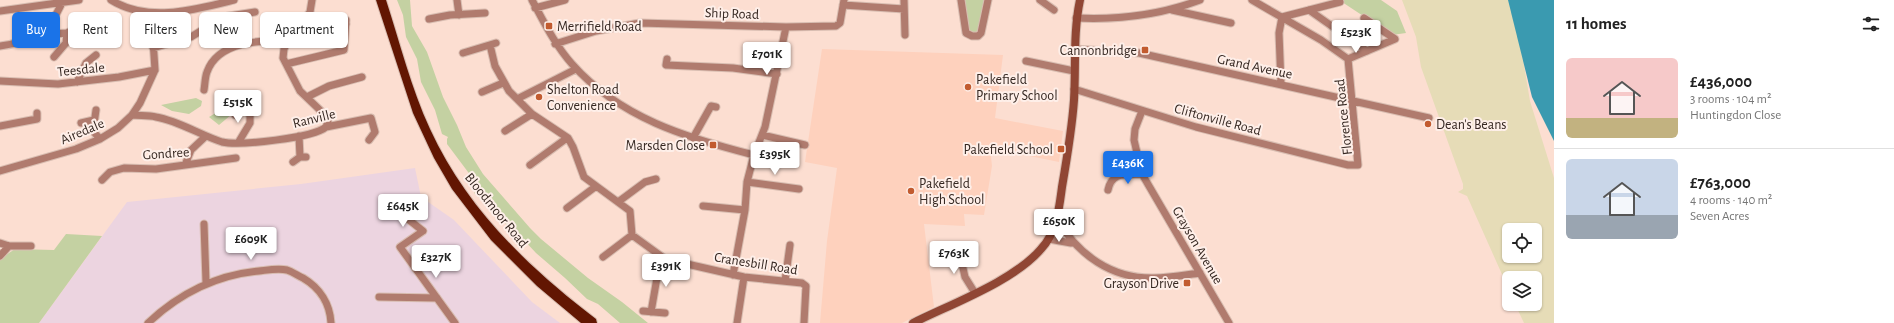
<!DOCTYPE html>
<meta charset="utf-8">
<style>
body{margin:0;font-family:"Alegreya Sans",sans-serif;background:#f2f2f2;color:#222;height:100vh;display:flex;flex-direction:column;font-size:15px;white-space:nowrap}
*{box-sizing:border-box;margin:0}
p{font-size:13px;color:#767676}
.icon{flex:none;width:22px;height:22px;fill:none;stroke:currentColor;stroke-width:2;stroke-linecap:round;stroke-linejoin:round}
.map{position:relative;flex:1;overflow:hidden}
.panel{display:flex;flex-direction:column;background:#fff;width:340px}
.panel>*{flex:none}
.top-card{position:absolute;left:12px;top:12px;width:380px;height:36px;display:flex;gap:8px}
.buttons{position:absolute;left:1502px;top:223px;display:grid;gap:8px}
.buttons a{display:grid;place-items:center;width:40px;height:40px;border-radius:6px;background:#fff;box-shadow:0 1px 3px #0004;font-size:20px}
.price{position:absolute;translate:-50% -34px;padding:0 9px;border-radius:4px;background:#fff;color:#222;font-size:13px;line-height:26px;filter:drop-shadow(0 1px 2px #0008)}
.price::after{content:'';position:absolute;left:50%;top:24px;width:12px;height:9px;margin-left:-6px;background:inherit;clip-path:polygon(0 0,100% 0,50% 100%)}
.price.active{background:#1a73e8;color:#fff}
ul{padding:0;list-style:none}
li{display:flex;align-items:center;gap:12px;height:100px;padding:0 12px}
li+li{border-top:1px solid #e0e0e0}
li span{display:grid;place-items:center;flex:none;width:112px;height:80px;border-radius:6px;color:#555}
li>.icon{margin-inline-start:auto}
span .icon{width:48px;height:48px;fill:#fffc;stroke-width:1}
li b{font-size:17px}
h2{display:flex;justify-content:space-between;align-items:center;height:48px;padding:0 12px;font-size:17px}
.tag{padding:0 14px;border-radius:6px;background:#fff;box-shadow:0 1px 3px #0004;font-size:14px;line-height:36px}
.tag.active{background:#1a73e8;color:#fff}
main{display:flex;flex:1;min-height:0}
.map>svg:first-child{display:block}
.built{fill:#fed1bd}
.industrial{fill:#ecd4e0}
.green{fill:#c4d1a2}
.sand{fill:#e6dcb7;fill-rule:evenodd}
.water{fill:#3a9ab0}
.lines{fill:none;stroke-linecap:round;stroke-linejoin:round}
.minor-casing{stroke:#d8bdb1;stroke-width:9}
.secondary-casing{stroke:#d8bdb1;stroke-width:10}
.trunk-casing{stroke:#d8bdb1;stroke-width:2}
.minor{stroke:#b07b6e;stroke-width:7}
.secondary{stroke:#904634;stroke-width:8}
.trunk{fill:#621602;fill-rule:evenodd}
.poi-dot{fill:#c25b2f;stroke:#feefe9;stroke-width:1.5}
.labels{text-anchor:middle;stroke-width:4;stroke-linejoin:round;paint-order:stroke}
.street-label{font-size:14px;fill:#352721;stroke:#feefe9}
.poi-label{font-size:14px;fill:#352721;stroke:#feefe9;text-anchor:start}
</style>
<main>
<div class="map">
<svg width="1554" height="323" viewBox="0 0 1554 323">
<rect width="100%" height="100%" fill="#fcded1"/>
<path class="built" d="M822 49 1003 55 995 118 1063 131 1059 162 990 148 992 166 984 215 964 214 965 226 924 224 934 307 902 323H820L827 241 837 168 805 162Z"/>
<path class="industrial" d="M415 168 421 197 454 220 532 302 560 323H39L127 202 301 184Z"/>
<path class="green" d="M397 0H410L412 26 427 52 443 97 457 125 466 147 483 174 530 228 541 239 588 278 622 302 648 323H620L598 304 587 299 565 278 536 253 522 238 510 230 491 203 474 193 478 189 477 184 447 144V139L448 137 442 134 435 110 421 82 417 59 406 37 403 15Z
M963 0H985L978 33 969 34Z
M1339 0H1381L1397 11 1406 33 1392 35Z
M196 98 202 101 201 106 189 114 172 111 161 105Z
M222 109H238L219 125 209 117Z
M66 234 102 236 39 323H0V259L15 249 54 250Z"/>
<path class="sand" d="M1402 0H1513L1530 101 1554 178V323H1524L1515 304H1535V278H1509V290L1467 196 1458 192 1463 189V184L1421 67 1416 37ZM1509 230H1535V256H1509Z"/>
<path class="water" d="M1508 0H1554V141L1532 97Z"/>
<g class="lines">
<defs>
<path id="minor" d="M111 0C148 23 194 10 234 0
M312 0 310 12 288 41 284 49 283 58 300 91 322 112 328 121 326 127
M457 0 459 15
M532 0C544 22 555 45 572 64 620 118 687 138 754 155
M904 0 905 35
M961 0 966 33 972 36H978L981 33 988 0
M1040 0 1054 10
M843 5 904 9
M535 8 565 0
M1172 10 1231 23
M1309 10 1367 51
M0 11 79 0
M1076 18C1118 20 1160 15 1200 0
M429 19 450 15 485 13
M337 25 346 24
M43 32 52 34 67 33 66 43 54 57
M67 33 79 27 104 22
M555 44 596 31 640 23 786 27 836 26 840 23 844 0
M490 45 495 66 509 91 532 114 568 138 573 147 584 177 630 211 632 235 665 259 744 277 802 283 806 286 804 323
M0 46C31 42 49 32 62 3
M153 48 191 37 223 17 255 12
M1074 49 1139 53 1429 118
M463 53 496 43
M667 59 666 65 733 68 777 74
M1348 59 1395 39 1364 18
M1026 61 1074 71
M286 64 344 50 346 20
M0 81 58 84 119 77 155 70
M77 82 86 63 96 55
M1281 84 1279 33 1282 17 1340 2
M1074 89 1196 127 1348 165H1358L1348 59 1321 40 1252 0
M204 90C205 84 205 77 207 72 218 41 261 40 288 41
M482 92 503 83
M307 97 329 86 362 77
M517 99 576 69
M96 110 93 131 100 139
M1142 111 1135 129 1134 140 1142 174 1229 323
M132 115C140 116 148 115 156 117 179 121 200 135 222 142 239 146 313 138 326 127L371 118 375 132 369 140
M235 115 244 109
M81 123 94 120
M0 126 37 119V113
M505 131 532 114
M762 135 805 145
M299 136 300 157H306
M693 138 711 106 716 107
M238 143 250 123V115L239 104
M293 162 300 157
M185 165 191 150 206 136
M530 165 567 138
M0 171 76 149 100 139 118 128 132 115 140 103 155 70 153 40 162 13
M102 180 110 172 124 168 156 169 236 158
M747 182 799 189
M1108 190C1112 171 1126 175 1142 174
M618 202 645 182 656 179
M703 206 745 210
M394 208 423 231 400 247 455 323
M567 208 595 187
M1057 219C1078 255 1112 279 1154 278 1170 278 1185 275 1200 273
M204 224 206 282
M1049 239 1071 243
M0 243 9 246H31
M958 246 965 277 975 293
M0 256 9 246
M603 257 632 235
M733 275 745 210 747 182 754 155 765 127 786 27
M785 281 790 245
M379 297 437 298
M643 311 665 313
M651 312 658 272 665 259
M148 323C180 293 216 275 259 271 268 270 278 268 287 270 293 272 298 276 303 278 320 288 330 304 331 323
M737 323 744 277"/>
<path id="secondary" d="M913 323C951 304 1014 281 1041 249 1057 232 1059 209 1062 187 1067 158 1072 129 1074 100 1076 66 1073 33 1080 0"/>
<path id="trunk" d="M376 0H386C400 43 411 88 430 129 466 208 528 267 596 319L597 323H581L537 286 491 240 452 189 434 158 413 113Z"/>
</defs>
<use href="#minor" class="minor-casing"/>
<use href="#secondary" class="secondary-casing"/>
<use href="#trunk" class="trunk-casing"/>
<use href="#minor" class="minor"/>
<use href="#secondary" class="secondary"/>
<use href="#trunk" class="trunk"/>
</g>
<g class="poi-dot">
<rect x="545" y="22" width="8" height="8" rx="2"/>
<rect x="1141" y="46" width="8" height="8" rx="2"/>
<circle cx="968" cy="87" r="4"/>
<circle cx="539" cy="97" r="4"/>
<circle cx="1428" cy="124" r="4"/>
<rect x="709" y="141" width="8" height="8" rx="2"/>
<rect x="1057" y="145" width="8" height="8" rx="2"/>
<circle cx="911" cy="191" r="4"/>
<rect x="1183" y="279" width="8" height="8" rx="2"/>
</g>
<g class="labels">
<g class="street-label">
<text transform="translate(732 13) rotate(2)" y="5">Ship Road</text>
<text transform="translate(1255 66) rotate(12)" y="5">Grand Avenue</text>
<text transform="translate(81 69) rotate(-6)" y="5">Teesdale</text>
<text transform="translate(1343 117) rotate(-96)" y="5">Florence Road</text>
<text transform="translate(314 118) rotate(-14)" y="5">Ranville</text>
<text transform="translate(1218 119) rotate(15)" y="5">Cliftonville Road</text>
<text transform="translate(82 131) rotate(-23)" y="5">Airedale</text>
<text transform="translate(166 153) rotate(-4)" y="5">Gondree</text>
<text transform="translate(497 210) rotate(51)" y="5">Bloodmoor Road</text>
<text transform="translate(1198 245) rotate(60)" y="5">Grayson Avenue</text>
<text transform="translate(756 263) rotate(9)" y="5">Cranesbill Road</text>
</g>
<g class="poi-label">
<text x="557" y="31">Merrifield Road</text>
<text x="1137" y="55" text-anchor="end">Cannonbridge</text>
<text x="976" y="84">Pakefield<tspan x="976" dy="16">Primary School</tspan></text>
<text x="547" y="94">Shelton Road<tspan x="547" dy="16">Convenience</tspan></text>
<text x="1436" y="129">Dean's Beans</text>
<text x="705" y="150" text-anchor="end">Marsden Close</text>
<text x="1053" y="154" text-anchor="end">Pakefield School</text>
<text x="919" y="188">Pakefield<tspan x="919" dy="16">High School</tspan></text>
<text x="1179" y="288" text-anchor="end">Grayson Drive</text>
</g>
</g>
</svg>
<div class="buttons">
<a><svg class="icon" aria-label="locate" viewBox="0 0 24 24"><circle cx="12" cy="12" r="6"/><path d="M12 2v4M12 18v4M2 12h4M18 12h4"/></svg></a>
<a><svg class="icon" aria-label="layers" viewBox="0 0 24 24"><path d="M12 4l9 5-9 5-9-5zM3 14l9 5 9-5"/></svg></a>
</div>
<b class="price" style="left:1356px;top:54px">£523K</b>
<b class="price" style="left:767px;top:76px">£701K</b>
<b class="price" style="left:238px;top:124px">£515K</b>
<b class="price" style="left:775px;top:176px">£395K</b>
<b class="price active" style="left:1128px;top:185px">£436K</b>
<b class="price" style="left:403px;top:228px">£645K</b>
<b class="price" style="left:1059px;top:243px">£650K</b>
<b class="price" style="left:251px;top:261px">£609K</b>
<b class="price" style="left:954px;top:275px">£763K</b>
<b class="price" style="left:436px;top:279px">£327K</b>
<b class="price" style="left:666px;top:288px">£391K</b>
<div class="top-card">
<a class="tag active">Buy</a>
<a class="tag">Rent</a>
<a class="tag">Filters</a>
<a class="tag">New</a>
<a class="tag">Apartment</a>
</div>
</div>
<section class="panel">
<h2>11 homes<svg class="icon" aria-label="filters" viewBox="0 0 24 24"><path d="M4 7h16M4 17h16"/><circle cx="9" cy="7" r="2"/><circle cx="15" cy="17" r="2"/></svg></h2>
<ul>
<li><span style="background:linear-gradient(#f6c9c9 75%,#c2b280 0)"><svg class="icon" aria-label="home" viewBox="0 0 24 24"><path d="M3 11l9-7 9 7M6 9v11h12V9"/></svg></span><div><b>£436,000</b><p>3 rooms · 104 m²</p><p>Huntingdon Close</p></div></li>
<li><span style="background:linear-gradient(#c9d6e8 70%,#9aa5b1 0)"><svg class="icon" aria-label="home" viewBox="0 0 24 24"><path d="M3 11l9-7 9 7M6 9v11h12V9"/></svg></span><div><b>£763,000</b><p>4 rooms · 140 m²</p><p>Seven Acres</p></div></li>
</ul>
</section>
</main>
